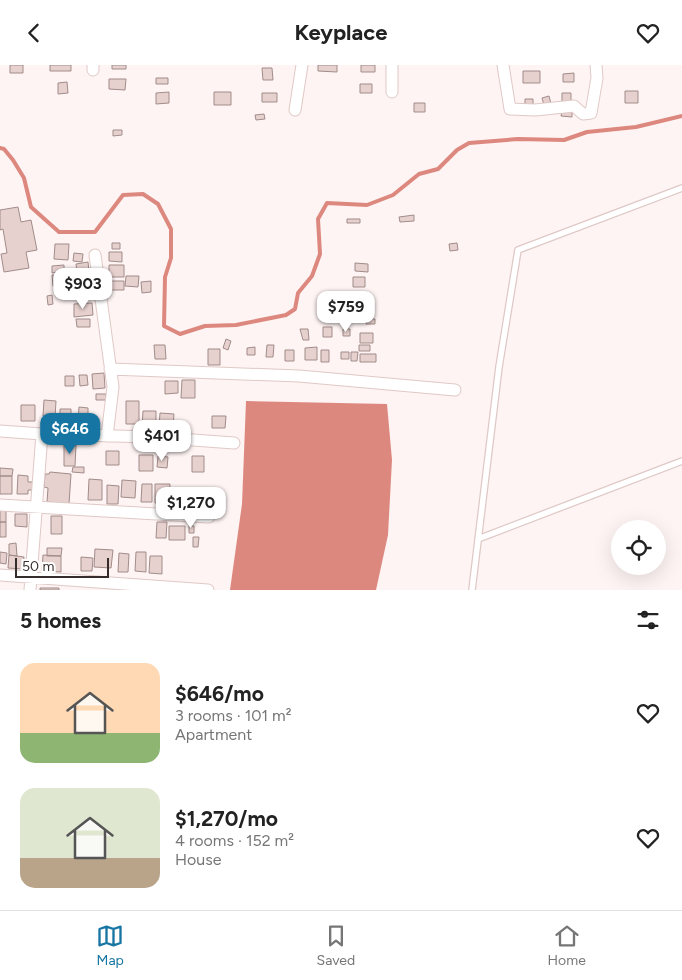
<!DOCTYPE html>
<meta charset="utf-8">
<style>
body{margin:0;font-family:Figtree,sans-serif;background:#f2f2f2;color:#222;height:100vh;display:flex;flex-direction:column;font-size:19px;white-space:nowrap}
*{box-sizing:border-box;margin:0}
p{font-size:16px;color:#767676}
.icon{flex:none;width:28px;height:28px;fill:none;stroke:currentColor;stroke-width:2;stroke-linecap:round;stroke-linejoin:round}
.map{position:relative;height:525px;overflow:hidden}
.sheet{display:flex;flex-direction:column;background:#fff;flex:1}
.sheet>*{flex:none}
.buttons{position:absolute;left:611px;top:455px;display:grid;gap:10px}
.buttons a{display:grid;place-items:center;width:55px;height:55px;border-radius:50%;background:#fff;box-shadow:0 5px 20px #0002;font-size:25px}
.scale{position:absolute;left:15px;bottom:12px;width:94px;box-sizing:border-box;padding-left:5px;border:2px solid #352d2c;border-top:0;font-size:14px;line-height:18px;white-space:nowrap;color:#352d2c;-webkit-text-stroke:4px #fff;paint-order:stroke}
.price{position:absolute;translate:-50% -42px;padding:0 11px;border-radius:10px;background:#fff;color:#222;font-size:16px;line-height:32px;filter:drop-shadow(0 1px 2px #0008)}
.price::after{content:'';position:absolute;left:50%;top:30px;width:15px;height:11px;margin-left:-8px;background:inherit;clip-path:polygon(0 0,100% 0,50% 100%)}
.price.active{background:#1675a2;color:#fff}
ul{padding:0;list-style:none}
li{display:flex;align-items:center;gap:15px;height:125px;padding:0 20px}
li span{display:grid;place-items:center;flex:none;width:140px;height:100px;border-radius:15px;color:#555}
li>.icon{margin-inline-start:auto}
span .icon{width:60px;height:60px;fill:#fffc;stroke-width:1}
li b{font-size:21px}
h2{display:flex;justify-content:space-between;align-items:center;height:60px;padding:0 20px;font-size:21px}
header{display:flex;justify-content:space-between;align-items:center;height:65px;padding:0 20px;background:#fff;font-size:22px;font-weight:700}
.tabs{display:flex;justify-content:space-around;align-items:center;height:70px;border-top:1px solid #e0e0e0;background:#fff;font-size:14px;color:#767676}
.tabs a{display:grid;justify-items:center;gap:2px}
.tabs .active{color:#1675a2}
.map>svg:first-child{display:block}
.water{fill:#dd887f}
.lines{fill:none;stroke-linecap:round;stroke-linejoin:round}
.stream{stroke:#dd887f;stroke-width:4}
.building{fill:#e7d1ce;stroke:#a18c8a}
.lane-casing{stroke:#dfc9c6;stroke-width:8}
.street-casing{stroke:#dfc9c6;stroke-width:13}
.lane{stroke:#fff;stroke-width:5.5}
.street{stroke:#fff;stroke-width:11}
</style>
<header><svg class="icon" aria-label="back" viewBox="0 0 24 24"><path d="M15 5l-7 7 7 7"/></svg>Keyplace<svg class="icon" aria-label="heart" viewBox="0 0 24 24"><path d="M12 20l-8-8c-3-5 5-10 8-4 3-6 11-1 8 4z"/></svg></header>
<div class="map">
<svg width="682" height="525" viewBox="0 0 682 525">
<rect width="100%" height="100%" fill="#fef4f3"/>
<path class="water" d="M246 336 387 339 392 395 388 470 376 525H230L242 439Z"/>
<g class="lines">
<path class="stream" d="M0 83 4 84 13 95 24 113 31 142 59 167H95L123 130 143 129 158 139 171 164V193L165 212 164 261 180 269 205 261 236 260 286 250 295 244 298 228 312 211 320 189 318 154 327 138 367 140 393 130 419 109 438 104 457 85 469 78 518 74 564 75 587 67 636 62 682 51"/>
</g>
<path class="building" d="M10 0H23V8H10Z
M50 0H71V6H50Z
M112 0H126V4H112Z
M318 0H337V7L318 6Z
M361 0H375V7H361Z
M262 3H272L273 15H263Z
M523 6H540V18H523Z
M574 8V17H563V9Z
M156 13H168V19H156Z
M109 14H126L125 25 109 24Z
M67 17 68 28 58 29V18Z
M360 19H372V28H360Z
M625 26H638V38H625Z
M169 27V38L156 39V28Z
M214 27H231V40H214Z
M262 28H277V37H262Z
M562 28H571V37H562Z
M549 31 551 39 544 40 542 33Z
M525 34H533V40H525Z
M414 38H425V47H414Z
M562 45 572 46V52L561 51Z
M264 49 265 54 256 55 255 50Z
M113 65H122V70L113 71Z
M18 142 21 157 31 155 37 185 26 187 29 203 4 207 1 189 7 188 3 164 0 165V145Z
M414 150V156L400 157 399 152Z
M347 154H360V158H347Z
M112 178H120V184H112Z
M457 178 458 185 450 186 449 179Z
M55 179H69L68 195 54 194Z
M109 187H122V197L109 196Z
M74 188 83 189 82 197 73 196Z
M88 197 89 206 77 208 76 199Z
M355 198 368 199V207L355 206Z
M64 200V206L52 208V201Z
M109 200H124V212H109Z
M72 209 73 219 62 220V210Z
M52 210H62V220L53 221Z
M78 210H90V219L78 220Z
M126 211H139L138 222 125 221Z
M353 212H365V222H353Z
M110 216H124V225H110Z
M151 216V227L142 228 141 217Z
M52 230 53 239 48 240 47 231Z
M92 238 93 250 74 252V239Z
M324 249H331V256H324Z
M76 254H90V262H77Z
M366 254H375V259H366Z
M323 262H332V272H323Z
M300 264H308L309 275H303Z
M343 264H350V271H343Z
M360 268H373V278H360Z
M226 274 231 276 228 285 223 283Z
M154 280H165L166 294H155Z
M267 280H274L273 292H266Z
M359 280H370V286H359Z
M255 282V290H247V283Z
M317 282V295H305V283Z
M208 284H220V300H208Z
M285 285H294V296H285Z
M321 285H329V297H321Z
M341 287H349V294H341Z
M351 287H358L357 296H351Z
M360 289H376V297H360Z
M104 308 105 323 93 324 92 309Z
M79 310H87L88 320 80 321Z
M65 311H74V321H65Z
M182 315H195V333H181Z
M165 316H178V328L165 329Z
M96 329H106V335H96Z
M44 335 56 336 55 352 43 351Z
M126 336H139V359H126Z
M21 340H35V356H21Z
M79 342 88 343V356L78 355Z
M60 344H71V356H60Z
M143 346H156V364L142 363Z
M160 348 174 349 173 362 159 361Z
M212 351H226L225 363H212Z
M64 380H76L75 401H64Z
M106 386H119V400H106Z
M139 390H153V406H139Z
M158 391 168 392 167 403 157 402Z
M192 391H204V407H192Z
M73 402H84V408L72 407Z
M0 403 13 404 12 411H0Z
M50 407 71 409 69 439 47 437 48 423 44 422 45 409H49Z
M18 410 28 411V417H33V425H28V429H17Z
M0 411H12V429H0Z
M89 414 102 415V435H88Z
M122 415 136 416 135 433 121 432Z
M142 419H152V437H141Z
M155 419H170L169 438H155Z
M107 420 119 421 118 439H107Z
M172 427 184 428V442H171Z
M207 429H218L217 443 206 442Z
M0 444H6V457H0Z
M15 449H27V462L15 461Z
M51 451H62V469H51Z
M0 457H6V472H0Z
M157 457H167L166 473H156Z
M169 461H185V475H169Z
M189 461H194V468H189Z
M193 472H199L198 482H193Z
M16 478 17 491 9 490V479Z
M47 483H62L61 491H47Z
M95 484 113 485 111 503 94 502Z
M0 487 7 488 6 499 0 498Z
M136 487H146V507L135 506Z
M119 488 129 489 128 507H118Z
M9 490 24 492 23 504 8 503Z
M43 490 61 491V507L42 506Z
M150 491H162V509L149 508Z
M81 492 93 493 92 506H81Z
M40 523H59V525H40Z"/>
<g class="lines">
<defs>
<path id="lane" d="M478 474 682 396
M472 525 499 302 518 185 682 123"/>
<path id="street" d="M93 0V5
M392 0V27
M503 0 510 44 535 45 574 41 583 49 591 48 597 13 596 0
M295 45 302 0
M95 190 113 322 107 371
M110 304 299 311 455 325
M0 366 42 369 152 372 234 378
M0 440 209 452
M0 510 208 525
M30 525 42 369"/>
</defs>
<use href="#lane" class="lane-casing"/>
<use href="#street" class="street-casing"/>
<use href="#lane" class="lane"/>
<use href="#street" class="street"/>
</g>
</svg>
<div class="buttons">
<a><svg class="icon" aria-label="locate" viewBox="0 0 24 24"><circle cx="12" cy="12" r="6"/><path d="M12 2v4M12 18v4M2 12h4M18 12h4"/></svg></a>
</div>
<div class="scale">50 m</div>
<b class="price" style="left:83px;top:245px">$903</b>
<b class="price" style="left:346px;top:268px">$759</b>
<b class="price active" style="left:70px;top:390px">$646</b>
<b class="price" style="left:162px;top:397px">$401</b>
<b class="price" style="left:191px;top:464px">$1,270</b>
</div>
<section class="sheet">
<h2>5 homes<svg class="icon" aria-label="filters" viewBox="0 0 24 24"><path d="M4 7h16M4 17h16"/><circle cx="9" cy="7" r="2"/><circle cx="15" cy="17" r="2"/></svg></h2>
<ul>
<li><span style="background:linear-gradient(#ffd9b3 70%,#8fb573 0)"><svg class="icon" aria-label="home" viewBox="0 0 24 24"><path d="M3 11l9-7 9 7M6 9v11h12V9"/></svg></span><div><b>$646/mo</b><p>3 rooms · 101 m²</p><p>Apartment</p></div><svg class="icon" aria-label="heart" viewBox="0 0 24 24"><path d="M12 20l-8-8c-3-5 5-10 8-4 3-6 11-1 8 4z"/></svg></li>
<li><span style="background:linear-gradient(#dfe7d0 70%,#b9a48a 0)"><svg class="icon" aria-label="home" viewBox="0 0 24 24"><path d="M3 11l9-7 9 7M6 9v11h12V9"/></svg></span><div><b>$1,270/mo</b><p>4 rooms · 152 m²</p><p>House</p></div><svg class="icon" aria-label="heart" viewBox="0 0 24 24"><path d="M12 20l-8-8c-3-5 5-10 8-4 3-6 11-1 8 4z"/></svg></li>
</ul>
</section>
<nav class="tabs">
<a class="active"><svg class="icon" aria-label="map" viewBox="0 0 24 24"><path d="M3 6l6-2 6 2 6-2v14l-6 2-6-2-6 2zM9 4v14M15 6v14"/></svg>Map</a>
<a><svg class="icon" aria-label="saved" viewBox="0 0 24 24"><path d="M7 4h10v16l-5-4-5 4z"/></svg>Saved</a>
<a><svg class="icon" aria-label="home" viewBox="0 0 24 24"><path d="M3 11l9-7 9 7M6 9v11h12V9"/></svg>Home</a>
</nav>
